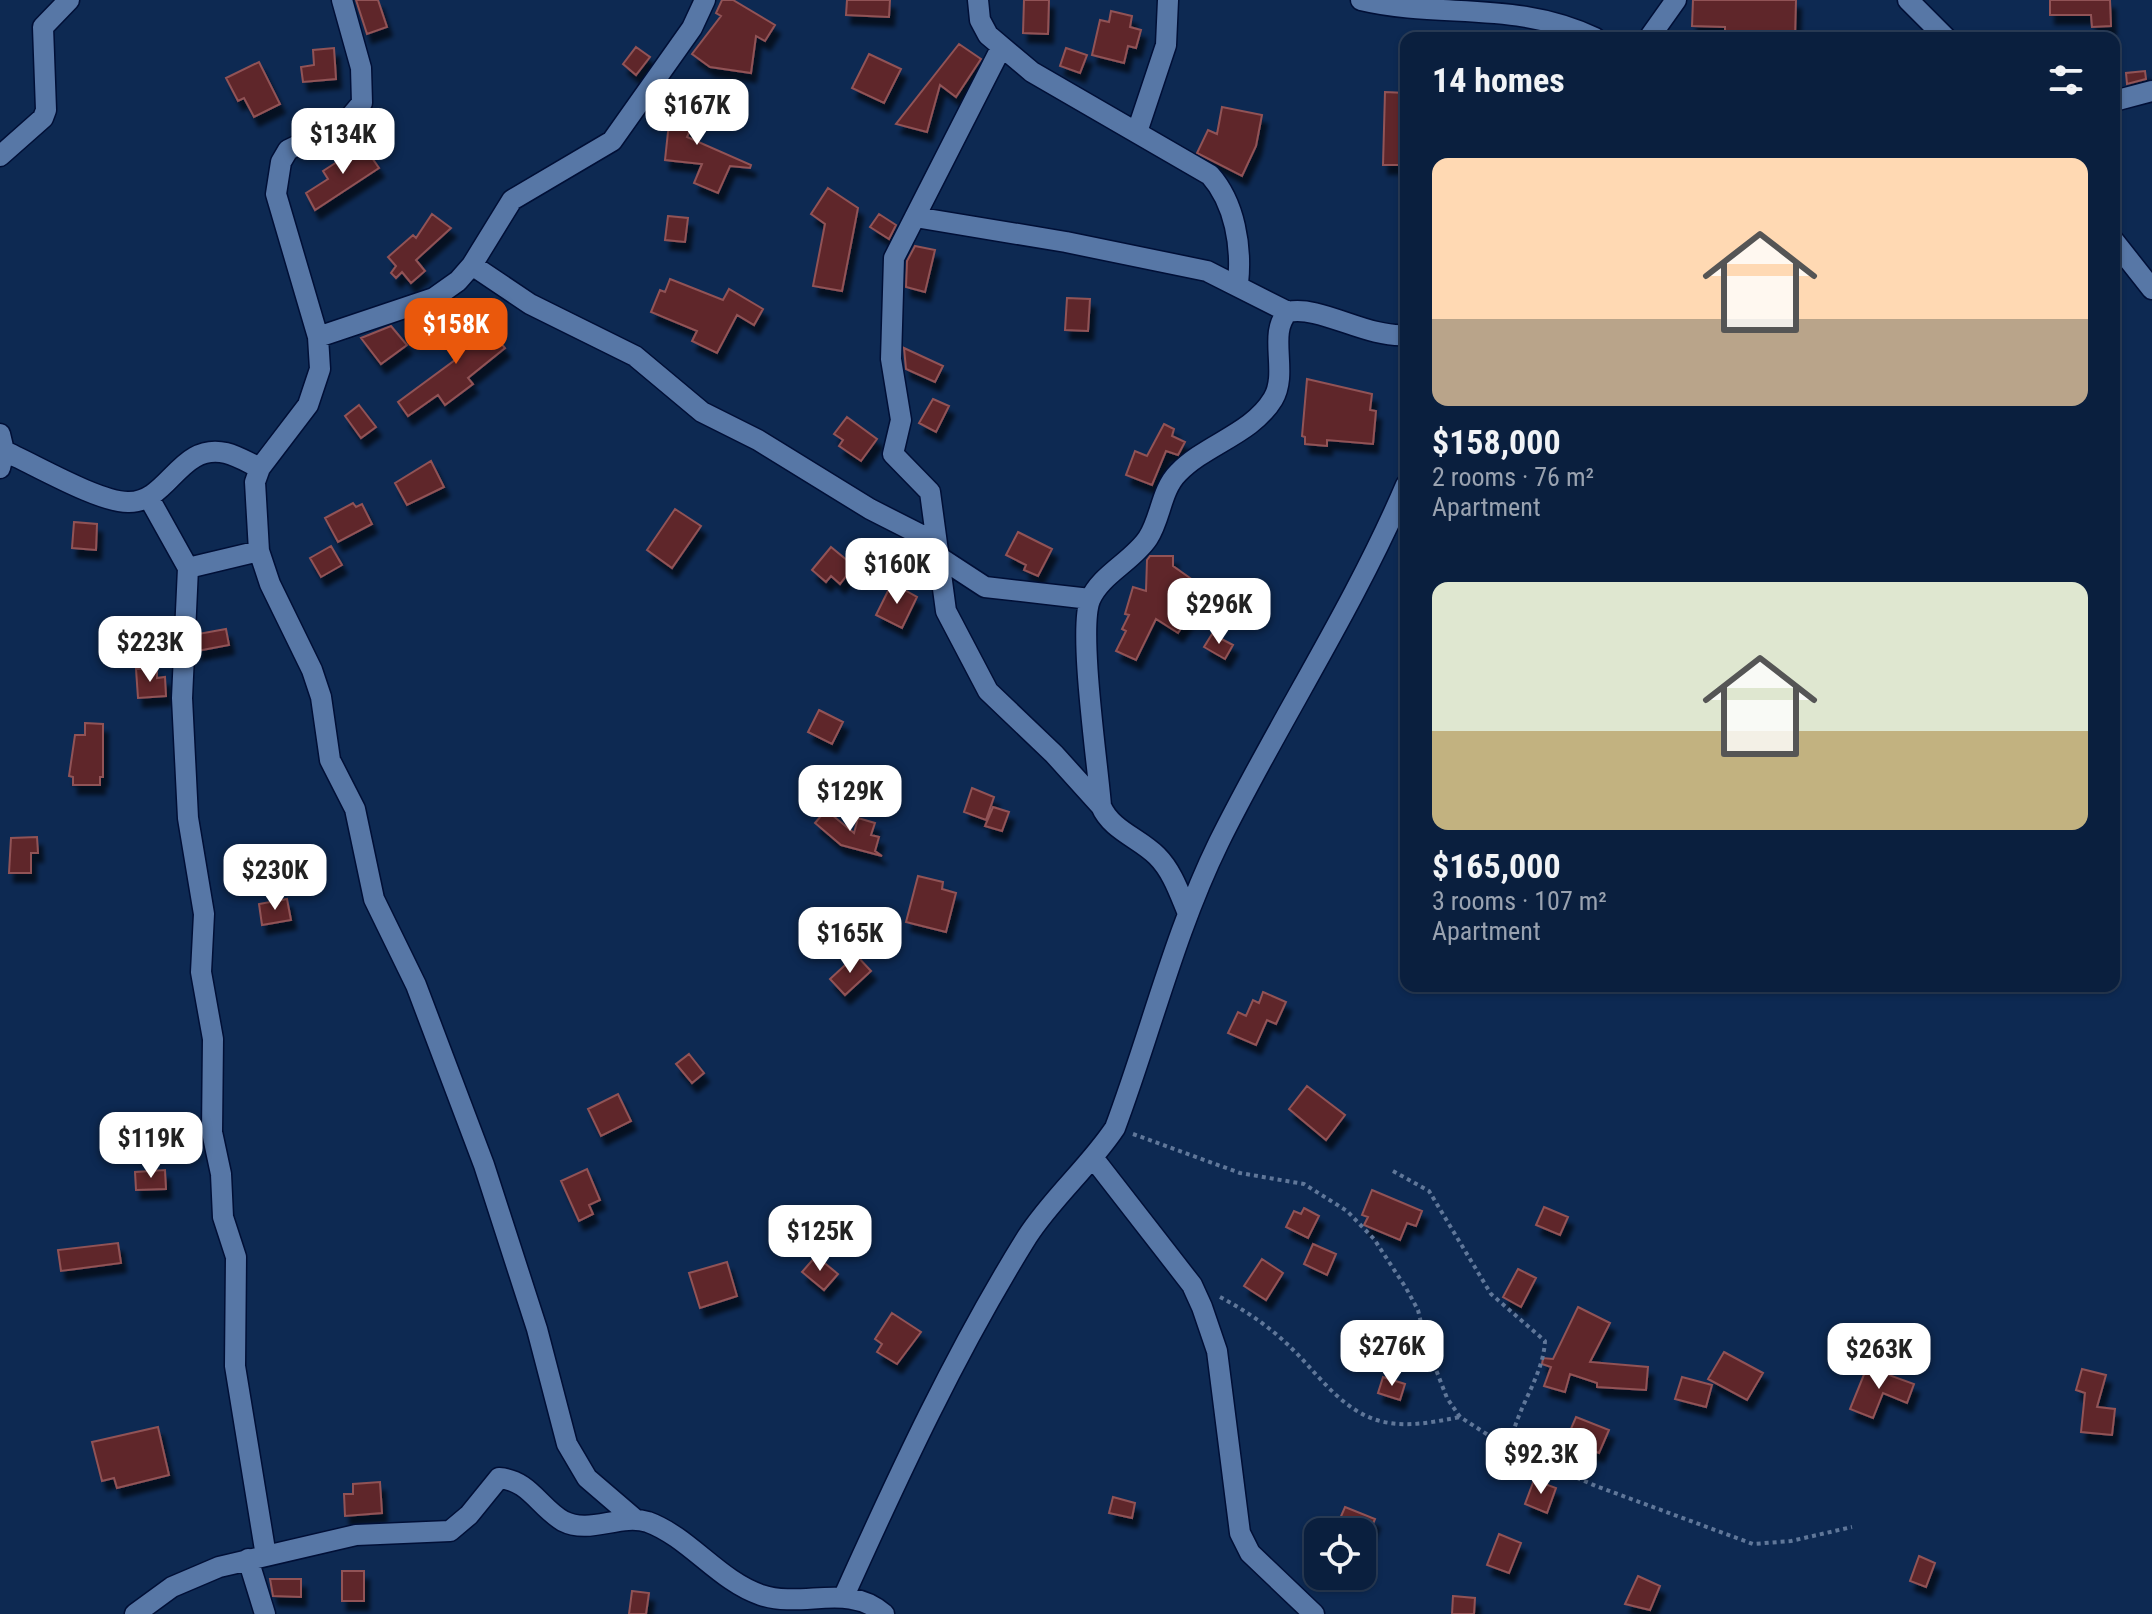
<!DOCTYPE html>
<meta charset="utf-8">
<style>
body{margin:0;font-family:"Roboto Condensed",sans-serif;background:#182c49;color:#f1f3f6;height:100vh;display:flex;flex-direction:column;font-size:30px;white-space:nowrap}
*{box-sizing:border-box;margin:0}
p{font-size:26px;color:#99a2b0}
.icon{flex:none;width:44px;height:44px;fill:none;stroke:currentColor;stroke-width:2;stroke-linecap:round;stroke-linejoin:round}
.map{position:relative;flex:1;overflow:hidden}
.drawer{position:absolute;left:1400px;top:32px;width:720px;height:960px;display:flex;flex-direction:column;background:#0a1f3e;border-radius:16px;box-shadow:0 2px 6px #0004,0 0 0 2px #2a3d58}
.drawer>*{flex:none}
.tools{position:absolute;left:1304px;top:1518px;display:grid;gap:16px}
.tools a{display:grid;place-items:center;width:72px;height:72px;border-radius:16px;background:#0a1f3e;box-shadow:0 2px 6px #0004,0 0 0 2px #2a3d58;font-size:40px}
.price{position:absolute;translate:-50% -68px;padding:0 18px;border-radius:16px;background:#fff;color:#222;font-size:26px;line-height:52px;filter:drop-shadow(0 2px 4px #0008)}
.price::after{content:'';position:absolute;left:50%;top:48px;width:24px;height:18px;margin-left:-12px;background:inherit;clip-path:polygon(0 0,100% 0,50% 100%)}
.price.on{background:#ea580c;color:#fff}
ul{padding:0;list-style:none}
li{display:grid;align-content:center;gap:16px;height:424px;padding:0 32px}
li span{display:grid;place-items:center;height:248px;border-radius:16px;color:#555}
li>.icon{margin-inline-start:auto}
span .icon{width:144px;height:144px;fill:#fffc;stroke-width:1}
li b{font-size:34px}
h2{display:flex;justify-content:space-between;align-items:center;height:96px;padding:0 32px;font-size:34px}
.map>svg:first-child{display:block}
.building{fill:#5f272b;stroke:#915356;stroke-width:2;filter:url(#shadow)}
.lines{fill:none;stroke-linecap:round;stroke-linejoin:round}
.minor-casing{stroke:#000f36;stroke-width:23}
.path{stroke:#607799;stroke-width:4;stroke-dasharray:4 4;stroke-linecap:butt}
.minor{stroke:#5777a6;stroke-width:20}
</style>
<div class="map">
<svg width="2152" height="1614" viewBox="0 0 2152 1614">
<defs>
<filter id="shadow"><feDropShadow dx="5" dy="9" stdDeviation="2" flood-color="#0009"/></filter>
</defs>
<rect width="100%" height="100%" fill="#0d2952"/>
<path class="building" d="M356 0H378L387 27 367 34Z
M722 0H733L775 25 765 41 756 36 751 73 710 67 692 54 721 16 716 13Z
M847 0H890L889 17 846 15Z
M1024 0H1049L1048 34 1023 33Z
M1693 0H1796L1795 38H1738L1739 33 1725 32V27L1692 26Z
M2050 0H2110L2111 26 2092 27 2091 15H2050Z
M1111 11 1132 16 1130 27 1141 30 1136 48 1128 46 1124 63 1092 55 1100 20 1109 22Z
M959 44 981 59 956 97 940 85 927 132 896 124Z
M636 47 650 57 636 75 623 64Z
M334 48 336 79 303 82 301 67 314 65 313 50Z
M1066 48 1087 55 1080 73 1060 66Z
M869 54 901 69 884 103 852 88Z
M259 62 280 104 254 117 244 98 238 101 226 78Z
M2145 71 2146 79 2127 84 2126 73Z
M1385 92 1406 93 1404 165H1383Z
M677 94 702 105 687 137 751 165 750 168 730 166 718 193 694 183 702 164 665 160 668 132 676 111 670 108Z
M1222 107 1262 115 1256 146 1242 176 1197 153 1208 130 1217 134Z
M363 145 379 168 315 210 306 193 328 179 323 171Z
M828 188 858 208 842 291 813 286 825 224 811 214Z
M432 214 451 228 416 260 425 271 411 283 402 272 396 278 391 273 396 266 388 257 413 235 416 238Z
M879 214 896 225 889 239 870 227Z
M668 216 688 218 685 242 665 240Z
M915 246 935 250 925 292 906 287 907 261Z
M670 279 723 300 729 289 763 309 754 325 737 315 717 353 692 341 697 331 651 312 660 290 665 292Z
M1067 298 1090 299 1088 331 1065 330Z
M465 315 478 331 480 329 487 337 492 332 505 348 468 378 473 384 445 405 438 395 408 416 398 402 459 357 441 335Z
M391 326 407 345 381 364 361 338Z
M904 348 943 366 935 382 906 369Z
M1307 379 1372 394 1370 410 1376 411 1373 444 1327 440V446L1305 444V437L1302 436Z
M933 399 949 406 936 432 919 423Z
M359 405 376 427 361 438 345 416Z
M847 417 877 439 861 461 839 446 843 440 834 434Z
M1164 424 1174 429 1172 436 1185 442 1178 455 1166 451 1152 485 1126 475 1135 451 1147 456Z
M431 461 444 487 407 505 395 483Z
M353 503 356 507 362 504 372 524 338 542 325 518Z
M675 509 701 526 672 568 647 550Z
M74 522 97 524 96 550 72 548Z
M1018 532 1052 549 1038 576 1024 570 1026 565 1006 555Z
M331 546 342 565 321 577 310 558Z
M831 547 854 566 840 584 831 576 826 582 812 570Z
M1150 556H1173V566L1207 590 1178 633 1156 619 1136 660 1116 651 1126 631 1122 629 1129 615 1125 614 1133 587 1146 591 1147 560Z
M892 583 917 597 902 628 876 615Z
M226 629 229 645 197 651 198 634Z
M1212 634 1233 645 1225 659 1204 647Z
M157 668V678L165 677 166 696 138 698 136 669Z
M819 710 843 722 832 744 808 732Z
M85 723 103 724V777H100V785H73V777L69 776 75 735H85Z
M972 788 994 797 986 820 964 812Z
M993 807 1009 812 1002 831 985 826Z
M826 810 854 833 858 818 875 823 871 835 879 837 875 851 882 856 841 845 815 823Z
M37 837 38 853H31V873H9L11 838Z
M918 876 943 882 942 889 956 893 946 932 906 922Z
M287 899 291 920 262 925 259 904Z
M856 955 871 971 845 995 830 979Z
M1263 992 1286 1002 1276 1024 1267 1020 1256 1045 1228 1033 1238 1012 1246 1016 1253 1000 1259 1003Z
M689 1054 704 1073 692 1083 676 1064Z
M1307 1086 1345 1115 1326 1140 1289 1109Z
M618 1094 631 1121 601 1136 588 1109Z
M587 1169 600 1200 589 1205 593 1214 579 1221 561 1181Z
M165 1170 166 1189 136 1190 135 1172Z
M1372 1190 1422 1211 1416 1226 1407 1223 1400 1240 1364 1225 1368 1217 1362 1215Z
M1544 1207 1568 1217 1560 1235 1536 1225Z
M1304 1208 1319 1216 1308 1238 1286 1227 1294 1211 1301 1214Z
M118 1243 121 1263 61 1271 58 1250Z
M1313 1244 1336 1254 1327 1275 1304 1264Z
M816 1256 838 1274 824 1290 802 1272Z
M1262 1259 1283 1273 1266 1300 1244 1286Z
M727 1262 737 1296 700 1308 689 1273Z
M1518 1269 1536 1278 1521 1307 1503 1297Z
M1578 1307 1610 1323 1590 1362 1648 1367 1646 1390 1597 1387V1383L1570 1374 1565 1392 1544 1386 1551 1367 1542 1364 1543 1358 1553 1359Z
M892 1313 921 1332 897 1364 877 1352 882 1344 875 1339Z
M1724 1352 1763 1373 1747 1400 1708 1379Z
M1867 1367 1914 1384 1907 1403 1883 1393 1873 1418 1850 1409Z
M2082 1369 2106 1375 2097 1407 2115 1409 2112 1435 2081 1432 2085 1393 2076 1390Z
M1383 1377 1405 1384 1400 1400 1378 1393Z
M1682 1377 1712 1385 1706 1407 1675 1399Z
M1576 1417 1609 1430 1599 1453 1591 1450 1588 1455 1564 1445Z
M158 1427 169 1475 117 1488 114 1478 102 1481 92 1442Z
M1534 1480 1556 1488 1547 1513 1525 1504Z
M380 1482 382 1513 345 1516 344 1494H353V1484Z
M1113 1497 1135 1503 1132 1518 1109 1513Z
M1345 1507 1375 1519 1369 1533 1339 1521Z
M1499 1534 1521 1543 1509 1573 1487 1565Z
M1919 1556 1935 1563 1926 1587 1910 1581Z
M342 1571H364V1601H342Z
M1638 1576 1660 1586 1650 1610 1625 1604Z
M270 1579H301V1597L273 1596Z
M632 1591 649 1593 646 1614H629Z
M1453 1596 1475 1598 1474 1614H1452Z"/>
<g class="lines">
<defs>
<path id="minor" d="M342 0 361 68 362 103 346 122 288 150 281 162 276 194 318 337 320 369 308 405 260 468 255 482 259 551 270 584 312 670 321 697 330 760 355 809 374 899 416 985 484 1165 537 1329 567 1444 587 1478 636 1520
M978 0 980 20 988 35 1032 72 1210 175C1235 203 1242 247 1238 284
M1361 0C1441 19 1515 0 1595 38
M1908 0 1946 38
M1649 38 1676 0
M1001 48 894 258 891 359 901 420 893 454 930 492 946 611 988 691 1054 754 1101 806
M2114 101 2152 91
M1137 132 1166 45 1168 0
M0 156 43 118 46 110 43 27 69 0
M915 217 1066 242 1207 271 1288 312
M2114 241 2152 289
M472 265 530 304 635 356 702 412 758 440 870 509 935 542
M318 337 434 298 458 281 472 265 512 200 612 141 692 28 705 0
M0 434 4 451 0 468
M4 451C34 464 98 502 128 502 169 503 179 442 226 453 238 456 249 463 260 468
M149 498 188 568 182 698 188 818 204 914 201 972 213 1039 212 1132 221 1174 223 1217 236 1257 235 1366 266 1556
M936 555 985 587 1090 599
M188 568 259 551
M1187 911C1179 892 1172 871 1157 856 1139 838 1111 830 1101 806 1098 766 1078 631 1090 600 1100 575 1133 561 1148 538 1161 518 1161 490 1178 473 1206 444 1252 434 1273 399 1289 372 1267 333 1288 312 1320 305 1366 338 1406 335
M1094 1159 1192 1285 1202 1307 1217 1351 1240 1533 1250 1553 1314 1614
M248 1559 265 1614
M844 1596C899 1474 956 1351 1027 1237 1052 1198 1089 1167 1115 1128 1151 1032 1174 934 1219 842 1279 721 1353 609 1406 485
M135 1614 172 1587 219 1567 356 1535 450 1531 469 1515 499 1478C529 1480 539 1507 563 1521 590 1535 620 1513 648 1522 689 1537 719 1581 761 1595 803 1609 848 1582 884 1614"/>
</defs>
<use href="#minor" class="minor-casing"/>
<path class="path" d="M1133 1134 1240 1173 1304 1184 1347 1211 1374 1239 1406 1288 1418 1310 1426 1344 1447 1398 1460 1417 1510 1449 1596 1486 1753 1544 1791 1541 1852 1527
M1393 1171 1429 1191 1491 1294 1545 1341C1543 1379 1514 1410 1510 1449
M1220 1297C1243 1309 1267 1325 1286 1343 1315 1369 1339 1410 1380 1421 1407 1428 1433 1422 1460 1417"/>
<use href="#minor" class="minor"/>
</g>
</svg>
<div class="tools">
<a><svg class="icon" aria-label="locate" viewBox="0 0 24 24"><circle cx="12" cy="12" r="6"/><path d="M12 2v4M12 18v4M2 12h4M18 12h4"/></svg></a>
</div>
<b class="price" style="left:697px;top:147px">$167K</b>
<b class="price" style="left:343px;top:176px">$134K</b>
<b class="price on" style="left:456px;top:366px">$158K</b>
<b class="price" style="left:897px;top:606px">$160K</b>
<b class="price" style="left:1219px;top:646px">$296K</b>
<b class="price" style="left:150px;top:684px">$223K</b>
<b class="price" style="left:850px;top:833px">$129K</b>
<b class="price" style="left:275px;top:912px">$230K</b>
<b class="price" style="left:850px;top:975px">$165K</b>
<b class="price" style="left:151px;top:1180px">$119K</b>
<b class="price" style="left:820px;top:1273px">$125K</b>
<b class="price" style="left:1392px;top:1388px">$276K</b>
<b class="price" style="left:1879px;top:1391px">$263K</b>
<b class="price" style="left:1541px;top:1496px">$92.3K</b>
<section class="drawer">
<h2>14 homes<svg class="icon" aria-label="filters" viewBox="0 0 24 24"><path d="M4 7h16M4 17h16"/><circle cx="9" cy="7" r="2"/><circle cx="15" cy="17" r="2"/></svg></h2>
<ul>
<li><span style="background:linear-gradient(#ffd9b3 65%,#b9a48a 0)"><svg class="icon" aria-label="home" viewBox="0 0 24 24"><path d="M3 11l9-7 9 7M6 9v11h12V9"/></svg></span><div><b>$158,000</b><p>2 rooms · 76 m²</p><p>Apartment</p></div></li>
<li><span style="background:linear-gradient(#dfe7d0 60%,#c2b280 0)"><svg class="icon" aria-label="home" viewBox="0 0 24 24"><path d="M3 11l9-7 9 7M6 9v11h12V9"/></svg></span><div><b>$165,000</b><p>3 rooms · 107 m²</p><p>Apartment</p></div></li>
</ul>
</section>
</div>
